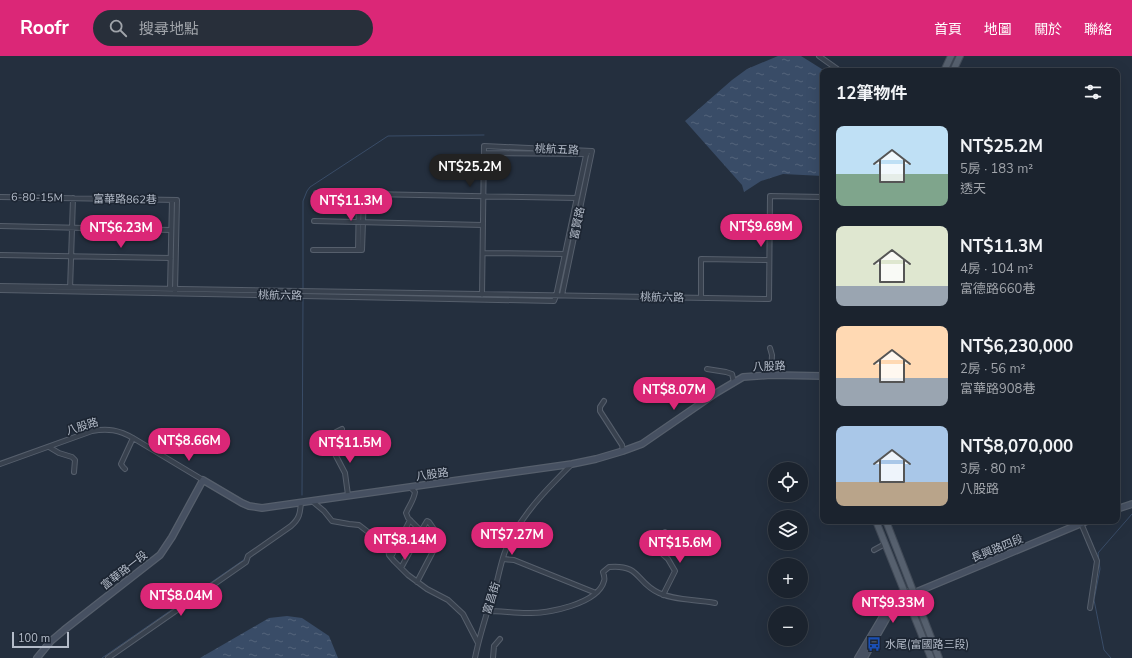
<!DOCTYPE html>
<html lang="zh-TW">
<meta charset="utf-8">
<style>
body{margin:0;font-family:"Nunito Sans","Noto Sans TC",sans-serif;background:#282f3a;color:#f1f3f6;height:100vh;display:flex;flex-direction:column;font-size:15px;white-space:nowrap}
*{box-sizing:border-box;margin:0}
p{font-size:13px;color:#a0a4aa}
.icon{flex:none;width:22px;height:22px;fill:none;stroke:currentColor;stroke-width:2;stroke-linecap:round;stroke-linejoin:round}
.map{position:relative;flex:1;overflow:hidden}
.details{position:absolute;left:820px;top:12px;width:300px;height:456px;display:flex;flex-direction:column;background:#1b232e;border-radius:8px;box-shadow:0 4px 16px #0002,0 0 0 1px #39404a}
.details>*{flex:none}
.buttons{position:absolute;left:768px;top:406px;display:grid;gap:8px}
.buttons a{display:grid;place-items:center;width:40px;height:40px;border-radius:50%;background:#1b232e;box-shadow:0 4px 16px #0002,0 0 0 1px #39404a;font-size:20px}
.scale{position:absolute;left:12px;bottom:10px;width:57px;box-sizing:border-box;padding-left:4px;border:2px solid #b4bcc9;border-top:0;font-size:11px;line-height:14px;white-space:nowrap;color:#b4bcc9;-webkit-text-stroke:3px #1d2633;paint-order:stroke}
.price{position:absolute;translate:-50% -34px;padding:0 9px;border-radius:14px;background:#db2777;color:#fff;font-size:13px;line-height:26px;filter:drop-shadow(0 1px 2px #0008)}
.price::after{content:'';position:absolute;left:50%;top:24px;width:12px;height:9px;margin-left:-6px;background:inherit;clip-path:polygon(0 0,100% 0,50% 100%)}
.price.active{background:#222;color:#fff}
ul{padding:0;list-style:none}
li{display:flex;align-items:center;gap:12px;height:100px;padding:0 16px}
li span{display:grid;place-items:center;flex:none;width:112px;height:80px;border-radius:8px;color:#555}
li>.icon{margin-inline-start:auto}
span .icon{width:48px;height:48px;fill:#fffc;stroke-width:1}
li b{font-size:17px}
h2{display:flex;justify-content:space-between;align-items:center;height:48px;padding:0 16px;font-size:17px}
header{display:flex;align-items:center;gap:24px;box-sizing:border-box;height:56px;padding:0 20px;background:#db2777;color:#fff}
header strong{font-size:19px}
nav{display:flex;gap:22px;margin-inline-start:auto;font-size:14px}
.search{width:280px;height:36px;background:#282f3a;display:flex;align-items:center;gap:10px;box-sizing:border-box;padding:0 14px;border-radius:22px;color:#a0a4aa;font-size:15px}
.map>svg:first-child{display:block}
.water{fill:url(#water-ripples)}
.lines{fill:none;stroke-linecap:round;stroke-linejoin:round}
.stream{stroke:#394c67;stroke-width:1}
.street-casing{stroke:#565f6c;stroke-width:6}
.secondary-casing{stroke:#565f6c;stroke-width:8}
.primary-casing{stroke:#414a57;stroke-width:8}
.street{stroke:#38414e;stroke-width:4}
.secondary{stroke:#465061;stroke-width:5.5}
.primary{stroke:#56606e;stroke-width:6}
.labels{text-anchor:middle;stroke-width:3.5;stroke-linejoin:round;paint-order:stroke}
.street-label{font-size:11px;fill:#b4bcc9;stroke:#1d2633}
.poi-label{font-size:11px;fill:#b4bcc9;stroke:#1d2633;text-anchor:start}
</style>
<header>
<strong>Roofr</strong>
<div class="search"><svg class="icon" aria-label="search" viewBox="0 0 24 24"><circle cx="10" cy="10" r="6"/><path d="M15 15l6 6"/></svg>搜尋地點</div>
<nav><a>首頁</a><a>地圖</a><a>關於</a><a>聯絡</a></nav>
</header>
<div class="map">
<svg width="1132" height="602" viewBox="0 0 1132 602">
<defs>
<pattern id="water-ripples" width="26" height="14" patternUnits="userSpaceOnUse"><rect width="26" height="14" fill="#394c67"/><path d="M2 4q2-2 4 0t4 0M15 11q2-2 4 0t4 0" fill="none" stroke="#53647b"/></pattern>
</defs>
<rect width="100%" height="100%" fill="#242f3e"/>
<path class="water" d="M778 0H801L825 15H823V120L783 118 761 125 744 136 742 129 685 65 732 24 747 13Z
M287 560 302 562 329 580 338 602H200L269 562Z"/>
<g class="lines">
<path class="stream" d="M303 233V145L307 135 310 131 388 80 484 79
M302 439 303 242
M102 602 245 503
M1111 602 1104 594 1094 544 1100 513 1098 497 1132 458"/>
<defs>
<path id="street" d="M819 0 840 15
M484 97 587 98
M316 137 577 142
M0 141 177 144 175 235
M314 165 483 169
M0 170 171 174
M313 194H362L364 138
M358 194 359 138
M483 197 565 198
M0 199 171 202
M0 230 769 243 770 140 823 141
M170 233 172 144
M0 234 554 245 556 240 586 99
M70 234 73 142
M482 239 484 90 592 95
M562 239 592 95
M701 242V203L769 204
M770 292 772 299 771 319
M707 313 726 316 732 318 734 326
M604 345 600 351V355L622 389 623 395
M342 373 336 376 334 386 335 398 345 417 348 439
M49 391 59 397 72 401 75 404 74 416
M0 408 92 375C108 372 119 374 133 382L203 424
M125 413 123 411 121 408 133 382
M410 431 415 436C414 444 409 450 406 457L408 462 421 475 427 465 429 466 440 482 417 526
M312 445 324 455 332 465 349 468 359 469 381 486 388 493 389 499 394 505 408 519 427 533 448 544 463 558 478 587
M1081 467 1097 505 1090 552
M874 494 885 488
M391 501 410 464
M503 503 514 504 596 537
M401 512 421 475
M663 539 675 515 668 503 658 494 656 488C662 486 664 482 665 476
M487 555C501 555 514 557 527 557 547 558 598 548 604 525 605 523 604 519 603 516L609 511C641 508 636 527 659 537 676 545 697 543 715 547
M108 602 246 506 248 500 291 470C300 462 300 457 301 446
M475 602C480 576 489 551 497 525 501 509 504 493 513 479 528 452 550 430 572 408
M493 602 494 590 500 583"/>
<path id="secondary" d="M1117 453 1132 448
M37 602 51 585 64 574 160 499 172 481 203 424 242 447 249 450 262 452 572 408 596 403 623 395 642 388 716 337 743 321 771 319 823 320
M858 602 892 545 899 538 907 536
M864 602 893 551 897 545 902 542 1087 465"/>
<path id="primary" d="M944 15 951 0
M953 15 960 0
M876 465 931 602
M886 465 939 602"/>
</defs>
<use href="#street" class="street-casing"/>
<use href="#secondary" class="secondary-casing"/>
<use href="#primary" class="primary-casing"/>
<use href="#street" class="street"/>
<use href="#secondary" class="secondary"/>
<use href="#primary" class="primary"/>
</g>
<defs>
<symbol id="bus-bare" viewBox="-9 -9 18 18"><path d="M-5-6H5V4H4V6H2V4H-2V6H-4V4H-5ZM-3.5-4V0h7V-4ZM-3.5 1.2v1.5H-2V1.2ZM2 1.2v1.5H3.5V1.2Z" fill="#1a4fb4" stroke="#1d2633" stroke-width="2.5" paint-order="stroke"/></symbol>
</defs>
<g fill-rule="evenodd">
<use href="#bus-bare" x="864" y="578" width="20" height="20"/>
</g>
<g class="labels">
<g class="street-label">
<text transform="translate(557 93) rotate(2)" y="4">桃航五路</text>
<text transform="translate(37 141) rotate(1)" y="4">6-80-15M</text>
<text transform="translate(125 143) rotate(1)" y="4">富華路862巷</text>
<text transform="translate(577 167) rotate(-78)" y="4">富賢路</text>
<text transform="translate(280 239) rotate(1)" y="4">桃航六路</text>
<text transform="translate(662 241) rotate(1)" y="4">桃航六路</text>
<text transform="translate(769 310) rotate(-2)" y="4">八股路</text>
<text transform="translate(82 370) rotate(-17)" y="4">八股路</text>
<text transform="translate(432 418) rotate(-8)" y="4">八股路</text>
<text transform="translate(997 492) rotate(-22)" y="4">長興路四段</text>
<text transform="translate(124 514) rotate(-38)" y="4">富華路一段</text>
<text transform="translate(491 542) rotate(-73)" y="4">富昌街</text>
</g>
<g class="poi-label">
<text x="885" y="592">水尾(富國路三段)</text>
</g>
</g>
</svg>
<div class="buttons">
<a><svg class="icon" aria-label="locate" viewBox="0 0 24 24"><circle cx="12" cy="12" r="6"/><path d="M12 2v4M12 18v4M2 12h4M18 12h4"/></svg></a>
<a><svg class="icon" aria-label="layers" viewBox="0 0 24 24"><path d="M12 4l9 5-9 5-9-5zM3 14l9 5 9-5"/></svg></a>
<a>+</a>
<a>−</a>
</div>
<div class="scale">100 m</div>
<b class="price active" style="left:470px;top:132px">NT$25.2M</b>
<b class="price" style="left:351px;top:166px">NT$11.3M</b>
<b class="price" style="left:761px;top:192px">NT$9.69M</b>
<b class="price" style="left:121px;top:193px">NT$6.23M</b>
<b class="price" style="left:674px;top:355px">NT$8.07M</b>
<b class="price" style="left:189px;top:406px">NT$8.66M</b>
<b class="price" style="left:350px;top:408px">NT$11.5M</b>
<b class="price" style="left:512px;top:500px">NT$7.27M</b>
<b class="price" style="left:405px;top:505px">NT$8.14M</b>
<b class="price" style="left:680px;top:508px">NT$15.6M</b>
<b class="price" style="left:181px;top:561px">NT$8.04M</b>
<b class="price" style="left:893px;top:568px">NT$9.33M</b>
<section class="details">
<h2>12筆物件<svg class="icon" aria-label="filters" viewBox="0 0 24 24"><path d="M4 7h16M4 17h16"/><circle cx="9" cy="7" r="2"/><circle cx="15" cy="17" r="2"/></svg></h2>
<ul>
<li><span style="background:linear-gradient(#bfe0f5 60%,#7fa58c 0)"><svg class="icon" aria-label="home" viewBox="0 0 24 24"><path d="M3 11l9-7 9 7M6 9v11h12V9"/></svg></span><div><b>NT$25.2M</b><p>5房 · 183 m²</p><p>透天</p></div></li>
<li><span style="background:linear-gradient(#dfe7d0 75%,#9aa5b1 0)"><svg class="icon" aria-label="home" viewBox="0 0 24 24"><path d="M3 11l9-7 9 7M6 9v11h12V9"/></svg></span><div><b>NT$11.3M</b><p>4房 · 104 m²</p><p>富德路660巷</p></div></li>
<li><span style="background:linear-gradient(#ffd9b3 65%,#9aa5b1 0)"><svg class="icon" aria-label="home" viewBox="0 0 24 24"><path d="M3 11l9-7 9 7M6 9v11h12V9"/></svg></span><div><b>NT$6,230,000</b><p>2房 · 56 m²</p><p>富華路908巷</p></div></li>
<li><span style="background:linear-gradient(#a9c7e8 70%,#b9a48a 0)"><svg class="icon" aria-label="home" viewBox="0 0 24 24"><path d="M3 11l9-7 9 7M6 9v11h12V9"/></svg></span><div><b>NT$8,070,000</b><p>3房 · 80 m²</p><p>八股路</p></div></li>
</ul>
</section>
</div>
